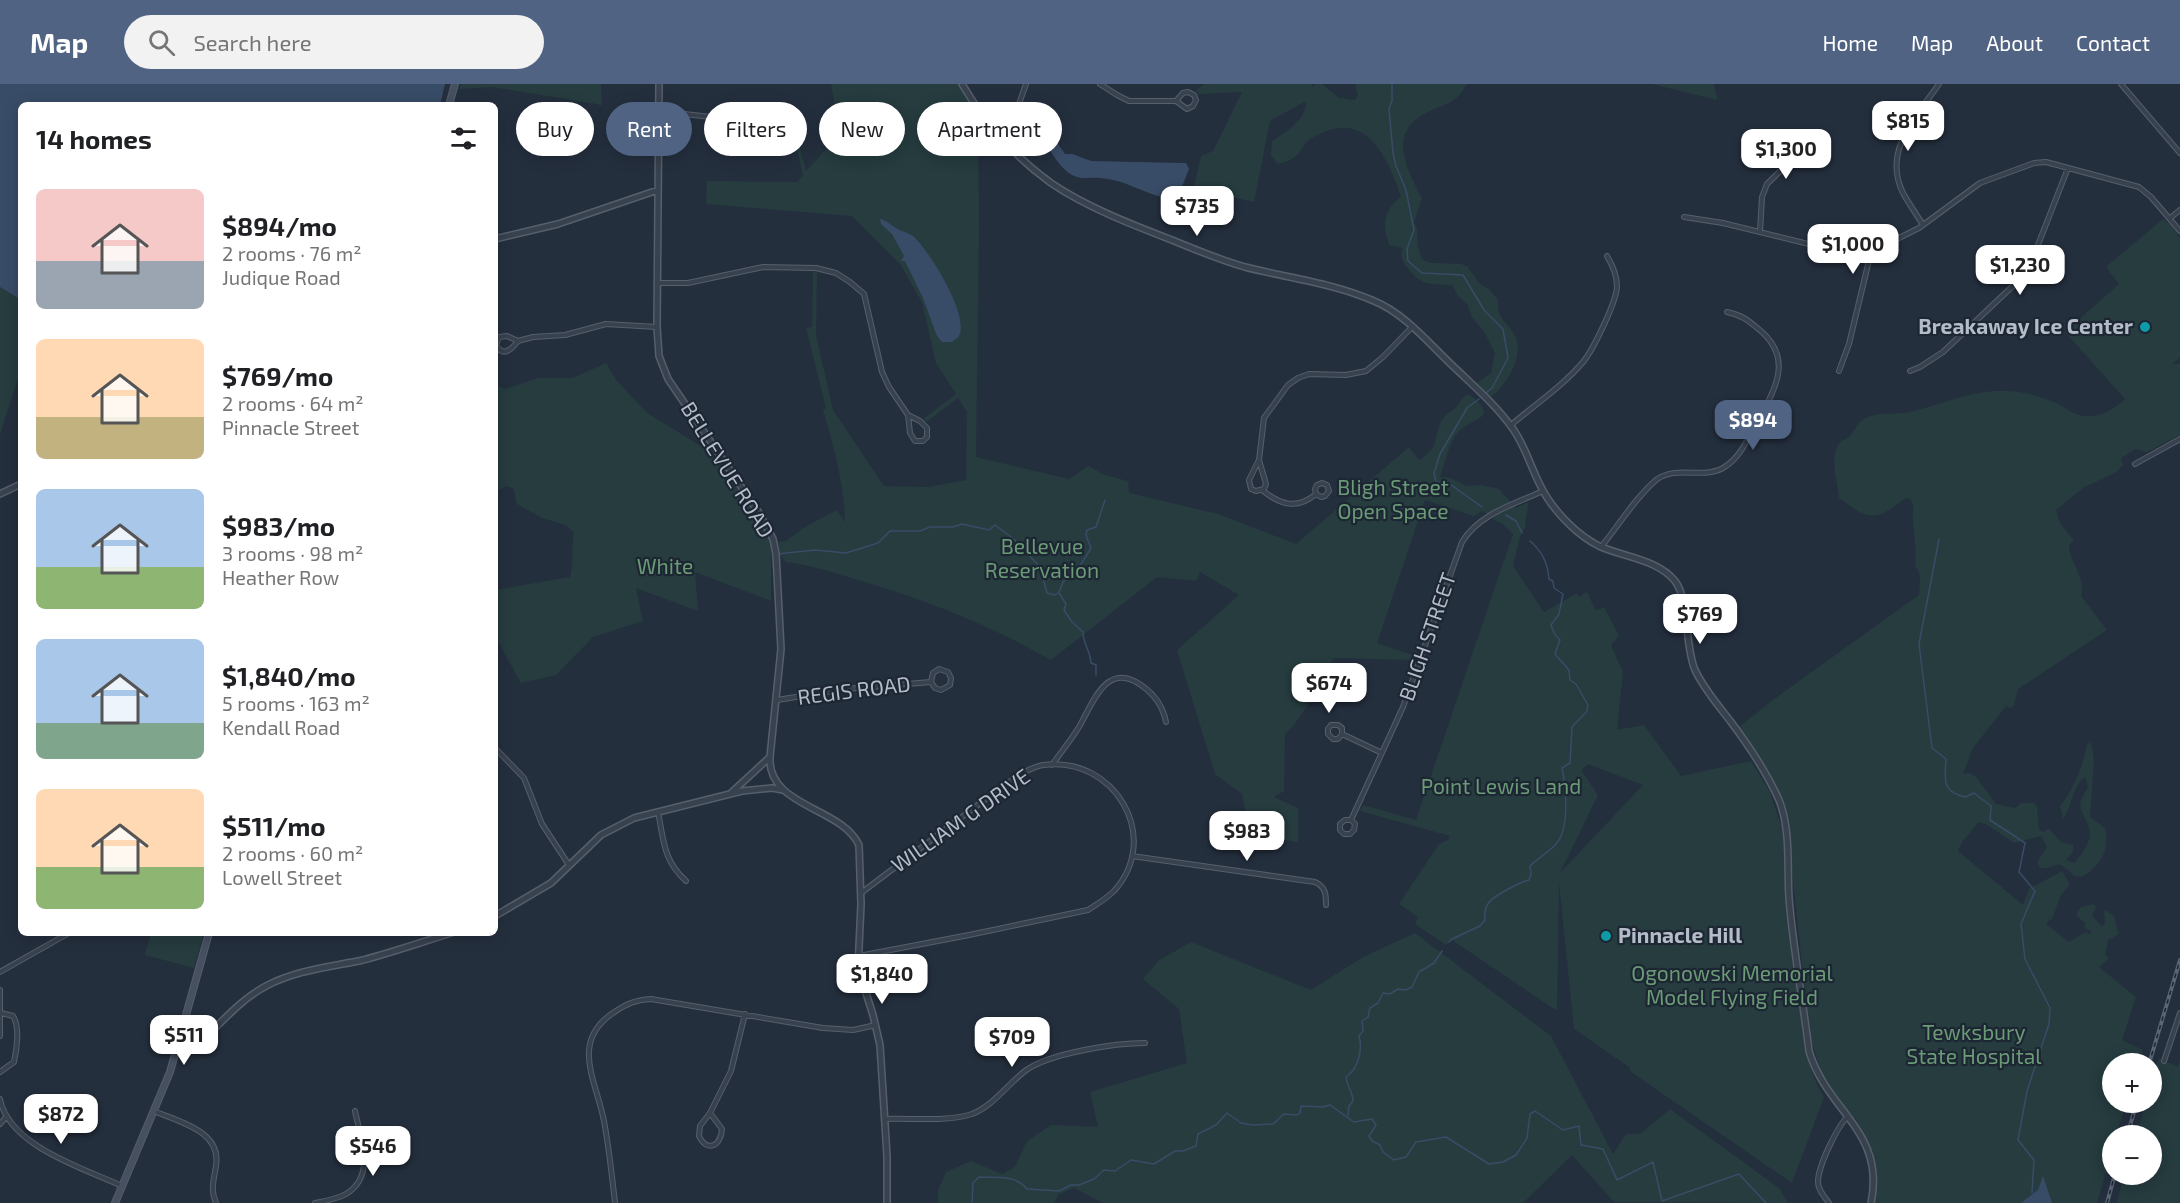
<!DOCTYPE html>
<meta charset="utf-8">
<style>
body{margin:0;font-family:"Exo 2",sans-serif;background:#f2f2f2;color:#202124;height:100vh;display:flex;flex-direction:column;font-size:22px;white-space:nowrap}
*{box-sizing:border-box;margin:0}
p{font-size:20px;color:#757577}
.icon{flex:none;width:33px;height:33px;fill:none;stroke:currentColor;stroke-width:2;stroke-linecap:round;stroke-linejoin:round}
.map{position:relative;flex:1;overflow:hidden}
.drawer{position:absolute;left:18px;top:18px;width:480px;height:834px;display:flex;flex-direction:column;background:#fff;border-radius:9px;box-shadow:0 3px 15px #0003}
.drawer>*{flex:none}
.guide{position:absolute;left:516px;top:18px;width:570px;height:54px;display:flex;gap:12px}
.fabs{position:absolute;left:2102px;top:969px;display:grid;gap:12px}
.fabs a{display:grid;place-items:center;width:60px;height:60px;border-radius:50%;background:#fff;box-shadow:0 3px 15px #0003;font-size:30px}
.price{position:absolute;translate:-50% -51px;padding:0 14px;border-radius:12px;background:#fff;color:#222;font-size:20px;line-height:39px;filter:drop-shadow(0 2px 3px #0008)}
.price::after{content:'';position:absolute;left:50%;top:36px;width:18px;height:14px;margin-left:-9px;background:inherit;clip-path:polygon(0 0,100% 0,50% 100%)}
.price.active{background:#506383;color:#fff}
ul{padding:0;list-style:none}
li{display:flex;align-items:center;gap:18px;height:150px;padding:0 18px}
li span{display:grid;place-items:center;flex:none;width:168px;height:120px;border-radius:9px;color:#555}
li>.icon{margin-inline-start:auto}
span .icon{width:72px;height:72px;fill:#fffc;stroke-width:1}
li b{font-size:26px}
h2{display:flex;justify-content:space-between;align-items:center;height:72px;padding:0 18px;font-size:26px}
.pill{padding:0 21px;border-radius:27px;background:#fff;box-shadow:0 3px 15px #0003;font-size:21px;line-height:54px}
.pill.active{background:#506383;color:#fff}
header{display:flex;align-items:center;gap:36px;box-sizing:border-box;height:84px;padding:0 30px;background:#506383;color:#fff}
header strong{font-size:28px}
nav{display:flex;gap:33px;margin-inline-start:auto;font-size:21px}
.search{width:420px;height:54px;background:#f2f2f2;display:flex;align-items:center;gap:15px;box-sizing:border-box;padding:0 21px;border-radius:33px;color:#757577;font-size:22px}
.map>svg:first-child{display:block}
.green{fill:#263c3f;fill-rule:evenodd}
.water{fill:#394c67}
.lines{fill:none;stroke-linecap:round;stroke-linejoin:round}
.stream{stroke:#394c67;stroke-width:1.5}
.minor-casing{stroke:#565f6c;stroke-width:6}
.tertiary-casing{stroke:#565f6c;stroke-width:8}
.secondary-casing{stroke:#565f6c;stroke-width:8}
.minor{stroke:#38414e;stroke-width:4}
.tertiary{stroke:#38414e;stroke-width:5}
.secondary{stroke:#465061;stroke-width:6}
.rail-casing{stroke:#5a6575;stroke-width:4}
.rail{stroke:#1d2633;stroke-width:1.5;stroke-dasharray:4.5;stroke-linecap:butt}
.culture-dot{fill:#0f9aa8;stroke:#1d2633;stroke-width:2}
.labels{text-anchor:middle;stroke-width:4.5;stroke-linejoin:round;paint-order:stroke}
.poi-label{font-size:21px;font-weight:bold;fill:#b4bcc9;stroke:#1d2633;text-anchor:end}
.street-label{font-size:21px;fill:#b4bcc9;stroke:#1d2633}
.park-label{font-size:21px;fill:#6b9a76;stroke:#1d2633}
</style>
<header>
<strong>Map</strong>
<div class="search"><svg class="icon" aria-label="search" viewBox="0 0 24 24"><circle cx="10" cy="10" r="6"/><path d="M15 15l6 6"/></svg>Search here</div>
<nav><a>Home</a><a>Map</a><a>About</a><a>Contact</a></nav>
</header>
<div class="map">
<svg width="2180" height="1119" viewBox="0 0 2180 1119">
<rect width="100%" height="100%" fill="#242f3e"/>
<path class="green" d="M461 0H601L602 21 492 3 459 5Z
M831 0H958L978 30 979 145 976 373 1069 395 1088 382 1105 391 1128 397 1129 409 1218 430 1296 460 1409 363 1419 376C1441 363 1433 351 1442 336 1445 330 1452 328 1456 323 1461 318 1461 313 1469 310 1501 335 1473 333 1458 348 1450 356 1444 382 1440 393L1450 394 1467 402 1482 401 1499 405 1516 424 1529 418 1526 432 1525 444 1520 453 1513 482 1544 528 1577 509 1579 513 1587 508 1596 527 1604 523 1619 552 1611 561 1623 588 1617 646 1644 641 1681 692 1751 677 1770 708 1780 739 1782 740C1786 789 1791 838 1796 888 1801 929 1801 977 1824 1013L1792 1099 1631 988 1629 983 1574 945 1559 799 1557 927 1452 856 1446 861 1415 840 1418 833 1399 820 1439 760 1448 756 1450 752 1360 727 1363 721 1416 736 1513 450 1502 439 1492 435 1494 433 1482 427 1474 432 1425 416 1377 559 1415 572 1414 576 1334 574C1320 596 1305 633 1285 650L1284 707 1274 713 1298 724V758L1266 753 1248 742 1242 710 1215 690 1177 566 1239 511 1200 488 1196 497 1157 493 1051 576C995 544 936 520 875 501 845 492 817 482 786 478L780 471 778 458 786 457 805 443 837 426 845 438C844 399 834 363 823 326L826 324 806 244 812 243 813 187 817 188 816 251 833 326 884 402 928 403 966 396 967 328 958 314 926 338 923 335 956 310 936 279 922 218 900 180 852 132 706 120 707 97 797 98 803 91 792 45 795 44 806 87 840 50ZM1588 680 1643 701 1560 789 1598 711 1581 686Z
M1205 0H1312V3L1315 0H1322L1339 14 1355 16 1358 11 1355 0H1467C1464 5 1460 11 1455 15 1447 21 1435 24 1426 29 1386 50 1408 86 1422 115L1414 138C1421 151 1414 161 1423 176L1432 179 1461 180 1467 182 1480 200 1489 205 1498 216C1497 235 1505 236 1514 250 1526 270 1507 301 1491 313L1477 299 1491 289 1495 269 1485 249 1472 233 1467 220 1458 212 1452 201C1428 200 1421 202 1406 182 1402 176 1400 171 1403 164L1389 161C1382 139 1383 128 1401 112 1385 68 1364 22 1310 55 1304 59 1301 68 1295 73 1291 76 1284 78 1278 80L1271 71 1272 57C1287 48 1307 35 1306 17L1270 37 1254 118 1228 112 1192 111 1201 72 1213 67 1242 8 1199 10 1196 6Z
M1652 0H1714L1717 16Z
M2163 135 2172 142 2180 155V273L2172 281 2180 279V351L2147 368 2136 365 2121 374 2123 381 2118 387 2083 404 2056 426 2060 439 2074 457 2069 461C2069 478 2087 495 2081 512L2107 546 2018 605 2014 621 2011 624 2006 622 1973 664 1963 690 1970 689 1976 693 1996 720 2015 724 2021 719H2034L2037 723 2039 745 2043 748 2049 745 2061 758 2073 761V768L2066 776 2074 779C2082 770 2093 757 2089 744 2082 723 2074 726 2088 703L2085 693C2073 701 2072 723 2063 735L2060 722C2074 705 2083 682 2087 661L2091 658 2094 676 2090 733 2105 744C2110 767 2101 781 2082 793L2075 792 2060 780 2047 784H2040L2037 778 2047 763 2041 752 2014 759 1986 740 1979 738 1962 758 1958 767 2023 821 2029 805 2062 787 2070 800 2061 811 2052 835 2049 836 2046 840 2069 858 2086 848 2089 850 2092 847 2086 845 2084 842 2086 840 2077 832V828L2081 823 2094 820 2096 824 2092 831 2101 842 2105 840 2104 827C2117 828 2115 840 2119 850L2108 856 2105 871 2109 874 2099 883 2136 913 2122 956 2143 966 2139 979 2112 980V1018L2127 1019 2116 1051 2112 1052V1067L2097 1119H1872L1877 1091 1872 1067 1857 1037 1825 999 1812 959 1803 890 1787 741 1779 711 1773 697 1739 643 1774 615 1919 511C1919 498 1923 493 1915 482 1917 466 1914 453 1913 438 1912 428 1916 423 1910 414 1902 414 1900 419 1894 423 1870 440 1859 428 1839 414 1838 398 1829 375 1839 360 1842 356 1847 355 1850 352 1854 348 1856 341 1861 337 1873 327 1895 331 1910 328 1943 321 1973 305 2007 307 2024 307 2041 313 2056 319 2063 322 2069 327 2076 330 2095 337 2112 327 2125 315L2065 248 2119 200 2106 183Z
M0 203 21 216V286L0 350Z
M606 279 617 297 647 329 711 368 756 430 769 456 772 474H771V517L695 488 698 527 636 504 643 537 593 553 556 591 521 599 495 552V506L570 493C574 478 571 464 574 449L566 441 542 434 517 420 514 405 507 402 495 408V301L506 305 538 294H573Z
M151 849H204L194 884 145 871Z
M1415 849 1551 952 1613 1070 1626 1050H1640L1670 1025 1779 1104 1788 1119 1614 1118 1572 1071 1523 1119H1103L1074 1104 1059 1110 1054 1119H938V1106L946 1088 971 1077 1002 1090 1015 1083 1027 1057 1051 1041 1098 1043 1090 1008 1187 979 1179 925 1143 895 1158 877 1191 858 1311 906 1363 873Z
M2159 974 2178 983 2180 976V1119H2116L2125 1091 2151 1090V1052L2136 1051 2143 1029 2142 1021 2144 1019 2151 1018V1001Z"/>
<path class="water" d="M0 0H445L440 21H21V216L0 203Z
M1049 56 1058 60 1065 70H1072L1091 77 1182 79H1186L1189 85 1177 115C1149 114 1126 95 1100 94 1090 93 1082 96 1072 91 1061 85 1054 72 1047 62Z
M880 135C888 137 889 140 896 144 901 148 908 148 913 152 928 165 970 231 959 252 958 254 954 256 952 258H942L937 252 923 214 905 177H901L904 172 892 150 881 140Z
M2043 1092 2052 1119H2021L2038 1106Z"/>
<g class="lines">
<path class="stream" d="M1392 0V17L1389 25 1393 69 1396 82 1406 106 1414 146 1407 165 1408 177 1422 189 1463 191 1484 226 1503 245 1508 274 1492 304 1486 309
M1479 315 1467 324 1440 370 1434 389 1436 398H1447L1482 423
M1506 431 1516 437 1522 449
M1939 455 1919 560 1932 664 1946 675C1945 696 1941 707 1965 713L1974 709 1991 722 1990 736 2025 759 2019 788 2035 807 2021 840 2025 875 2050 924 2049 940 2027 1007 2018 1056 2034 1076 2032 1109
M777 470 815 466 846 469 878 459 890 447H920L930 443H953L962 440 989 446 995 441 1015 456 1018 463 1022 464 1040 483 1047 509 1055 511 1058 509
M1059 508 1063 498 1078 485 1091 464 1086 451 1087 446 1096 443 1105 416
M1059 509 1066 520 1064 526 1072 538 1083 548C1083 560 1091 568 1091 579L1096 581V591
M1449 858 1452 855 1480 842 1485 836C1484 829 1485 823 1490 817 1496 811 1520 798 1529 796L1531 790 1530 782C1538 774 1549 768 1556 760 1570 745 1566 703 1562 684L1570 679 1572 643 1587 627 1588 621 1576 600 1570 596 1569 586 1555 570 1560 556 1554 549 1551 541 1559 530 1563 510 1554 504 1553 497 1549 495C1548 479 1542 467 1530 457
M1348 1031 1349 1022 1353 1017C1353 1008 1347 1003 1346 993 1358 985 1363 966 1359 952L1363 947 1362 937 1368 933 1370 924 1378 919 1383 909 1390 910 1398 905 1406 906 1412 903 1419 888 1434 879 1442 867
M972 1119 973 1099 979 1093C996 1094 1015 1090 1027 1105L1059 1107 1071 1101H1079L1094 1095 1104 1086 1115 1087 1131 1076 1154 1080 1175 1067H1183L1196 1062 1198 1050 1216 1041 1227 1029 1241 1039 1252 1041 1273 1040 1284 1030 1297 1031 1300 1029 1301 1022 1323 1023 1330 1021 1354 1038 1372 1035 1376 1041 1369 1052 1372 1057 1380 1061 1383 1068 1394 1076 1406 1073 1416 1058 1446 1053 1489 1080 1503 1078 1516 1071 1527 1054 1530 1030 1535 1027 1563 1046 1579 1042 1581 1061 1603 1065 1617 1096 1653 1078 1662 1117 1739 1090 1766 1119"/>
<defs>
<path id="minor" d="M1100 0 1117 11 1129 17H1176L1187 25 1193 22 1196 16 1194 11 1188 8 1183 9 1176 17
M2121 0 2180 69
M658 27 711 33H768L786 42 794 39 796 34 793 27 788 25 768 33
M998 48 1014 34 1026 0
M1684 133 1723 139 1845 169 1871 168
M2170 134 2180 126
M1923 141C1917 131 1909 120 1903 109 1882 67 1916 33 1939 0
M1760 148 1762 113 1767 100 1819 49
M658 199H688L763 183 816 184 836 189 850 198 864 210 882 288 889 303 908 331 910 349 915 357H923L927 353V344L920 337 908 331
M518 257C512 265 503 274 496 261L499 253 507 252 518 257 533 253 565 251 606 240 657 243
M1839 287 1849 260 1871 168 1919 144 1980 99 2034 79 2046 78 2139 103 2151 113 2180 147
M1910 287 1920 283 1943 268 2016 199 2036 166 2068 84
M1510 342C1534 321 1563 302 1583 278 1593 266 1617 217 1617 202 1617 191 1613 182 1607 172
M1259 376 1266 400 1264 405 1256 407 1251 405 1249 396 1259 376 1264 334 1288 301 1298 294 1309 290 1346 291 1366 287 1383 273 1412 243
M2135 380 2180 355
M1262 406C1280 421 1297 426 1316 410L1321 413 1325 412 1329 407 1327 401 1322 399 1317 401 1315 405 1316 410
M1601 463C1618 442 1636 413 1656 396 1677 380 1706 397 1726 382 1740 373 1747 356 1755 342 1772 310 1795 278 1762 248 1750 238 1743 231 1727 228
M777 616 846 605 931 598 935 604 941 606 950 601 951 594 948 588 939 585 933 589 931 598
M1342 650 1338 655H1333L1328 650V645L1331 641H1338L1342 644V650L1382 669
M495 664 524 694 542 740 569 781
M1052 681C1061 668 1071 656 1079 643 1092 621 1106 576 1141 601 1154 610 1163 622 1166 638
M658 728C664 757 663 776 686 797
M1351 736 1355 740 1354 746 1350 750H1344L1340 746V740L1345 736H1351L1403 623 1462 458C1479 430 1514 420 1543 407
M1132 772 1315 798C1326 803 1326 811 1326 821
M859 872 969 851 1088 826C1097 820 1106 815 1114 807 1163 753 1114 671 1043 681 1027 684 1012 696 999 705L861 809
M0 888 69 849
M0 906V952
M2164 977 2180 929
M0 988 14 978C17 965 20 943 13 932L1 929
M0 1015C9 1062 83 1084 122 1102
M154 1027C179 1038 222 1047 216 1082 214 1095 210 1106 216 1119
M710 1029 700 1042 699 1052C707 1069 721 1062 722 1045L710 1029 731 987 745 930
M885 1035C911 1034 947 1038 972 1030 993 1022 1008 1000 1025 987 1049 969 1116 959 1145 959
M0 1040 6 1033
M315 1119C325 1117 337 1115 346 1110 377 1091 360 1053 355 1027
M615 1119C612 1092 609 1064 604 1037 596 996 570 958 613 929 626 920 635 916 651 915L823 944 853 946 876 941
M1829 1119C1824 1112 1818 1106 1818 1098 1818 1082 1837 1043 1848 1032"/>
<path id="tertiary" d="M659 0 657 243 659 272 668 295 759 429 773 455 776 470 781 565 770 673C767 723 842 723 859 761L861 820 858 884 873 931 880 961 887 1072V1119
M962 0C984 38 1015 73 1051 99 1086 123 1133 141 1172 156 1196 166 1220 176 1245 183 1288 194 1333 199 1374 217 1406 230 1430 261 1455 284 1475 303 1497 322 1513 345 1528 366 1533 393 1548 415 1560 433 1579 452 1599 462 1623 473 1657 475 1675 497 1690 517 1684 560 1695 586 1704 605 1718 621 1731 638 1749 662 1767 689 1779 716 1791 746 1787 782 1789 814 1793 865 1803 916 1809 967 1827 1028 1886 1047 1871 1119
M495 155 558 140 658 106
M0 410 21 400
M731 709 770 673
M495 832 551 799 601 751 634 734 742 707 772 704 783 706
M177 965 189 966 196 962C219 942 238 917 266 902 296 886 330 883 363 876 393 868 422 858 451 849"/>
<path id="secondary" d="M449 21 455 0
M115 1119 170 988 209 849"/>
</defs>
<use href="#minor" class="minor-casing"/>
<use href="#tertiary" class="tertiary-casing"/>
<use href="#secondary" class="secondary-casing"/>
<use href="#minor" class="minor"/>
<use href="#tertiary" class="tertiary"/>
<use href="#secondary" class="secondary"/>
<defs>
<path id="rail" d="M2149 980 2180 876
M2127 1052 2137 1018
M2107 1119 2115 1090"/>
</defs>
<use href="#rail" class="rail-casing"/>
<use href="#rail" class="rail"/>
</g>
<g class="culture-dot">
<circle cx="2145" cy="243" r="6"/>
<circle cx="1606" cy="852" r="6"/>
</g>
<g class="labels">
<g class="poi-label">
<text x="2133" y="250">Breakaway Ice Center</text>
<text x="1618" y="859" text-anchor="start">Pinnacle Hill</text>
</g>
<g class="street-label">
<text transform="translate(727 386) rotate(58)" y="7">BELLEVUE ROAD</text>
<text transform="translate(1428 553) rotate(-71)" y="7">BLIGH STREET</text>
<text transform="translate(854 607) rotate(-7)" y="7">REGIS ROAD</text>
<text transform="translate(961 737) rotate(-35)" y="7">WILLIAM G DRIVE</text>
</g>
<g class="park-label">
<text x="1393" y="411">Bligh Street<tspan x="1393" dy="24">Open Space</tspan></text>
<text x="1042" y="470">Bellevue<tspan x="1042" dy="24">Reservation</tspan></text>
<text x="665" y="490">White</text>
<text x="1501" y="710">Point Lewis Land</text>
<text x="1732" y="897">Ogonowski Memorial<tspan x="1732" dy="24">Model Flying Field</tspan></text>
<text x="1974" y="956">Tewksbury<tspan x="1974" dy="24">State Hospital</tspan></text>
</g>
</g>
</svg>
<div class="fabs">
<a>+</a>
<a>−</a>
</div>
<b class="price" style="left:1908px;top:68px">$815</b>
<b class="price" style="left:1786px;top:96px">$1,300</b>
<b class="price" style="left:1197px;top:153px">$735</b>
<b class="price" style="left:1853px;top:191px">$1,000</b>
<b class="price" style="left:2020px;top:212px">$1,230</b>
<b class="price active" style="left:1753px;top:367px">$894</b>
<b class="price" style="left:1700px;top:561px">$769</b>
<b class="price" style="left:1329px;top:630px">$674</b>
<b class="price" style="left:1247px;top:778px">$983</b>
<b class="price" style="left:882px;top:921px">$1,840</b>
<b class="price" style="left:184px;top:982px">$511</b>
<b class="price" style="left:1012px;top:984px">$709</b>
<b class="price" style="left:61px;top:1061px">$872</b>
<b class="price" style="left:373px;top:1093px">$546</b>
<div class="guide">
<a class="pill">Buy</a>
<a class="pill active">Rent</a>
<a class="pill">Filters</a>
<a class="pill">New</a>
<a class="pill">Apartment</a>
</div>
<section class="drawer">
<h2>14 homes<svg class="icon" aria-label="filters" viewBox="0 0 24 24"><path d="M4 7h16M4 17h16"/><circle cx="9" cy="7" r="2"/><circle cx="15" cy="17" r="2"/></svg></h2>
<ul>
<li><span style="background:linear-gradient(#f6c9c9 60%,#9aa5b1 0)"><svg class="icon" aria-label="home" viewBox="0 0 24 24"><path d="M3 11l9-7 9 7M6 9v11h12V9"/></svg></span><div><b>$894/mo</b><p>2 rooms · 76 m²</p><p>Judique Road</p></div></li>
<li><span style="background:linear-gradient(#ffd9b3 65%,#c2b280 0)"><svg class="icon" aria-label="home" viewBox="0 0 24 24"><path d="M3 11l9-7 9 7M6 9v11h12V9"/></svg></span><div><b>$769/mo</b><p>2 rooms · 64 m²</p><p>Pinnacle Street</p></div></li>
<li><span style="background:linear-gradient(#a9c7e8 65%,#8fb573 0)"><svg class="icon" aria-label="home" viewBox="0 0 24 24"><path d="M3 11l9-7 9 7M6 9v11h12V9"/></svg></span><div><b>$983/mo</b><p>3 rooms · 98 m²</p><p>Heather Row</p></div></li>
<li><span style="background:linear-gradient(#a9c7e8 70%,#7fa58c 0)"><svg class="icon" aria-label="home" viewBox="0 0 24 24"><path d="M3 11l9-7 9 7M6 9v11h12V9"/></svg></span><div><b>$1,840/mo</b><p>5 rooms · 163 m²</p><p>Kendall Road</p></div></li>
<li><span style="background:linear-gradient(#ffd9b3 65%,#8fb573 0)"><svg class="icon" aria-label="home" viewBox="0 0 24 24"><path d="M3 11l9-7 9 7M6 9v11h12V9"/></svg></span><div><b>$511/mo</b><p>2 rooms · 60 m²</p><p>Lowell Street</p></div></li>
</ul>
</section>
</div>
